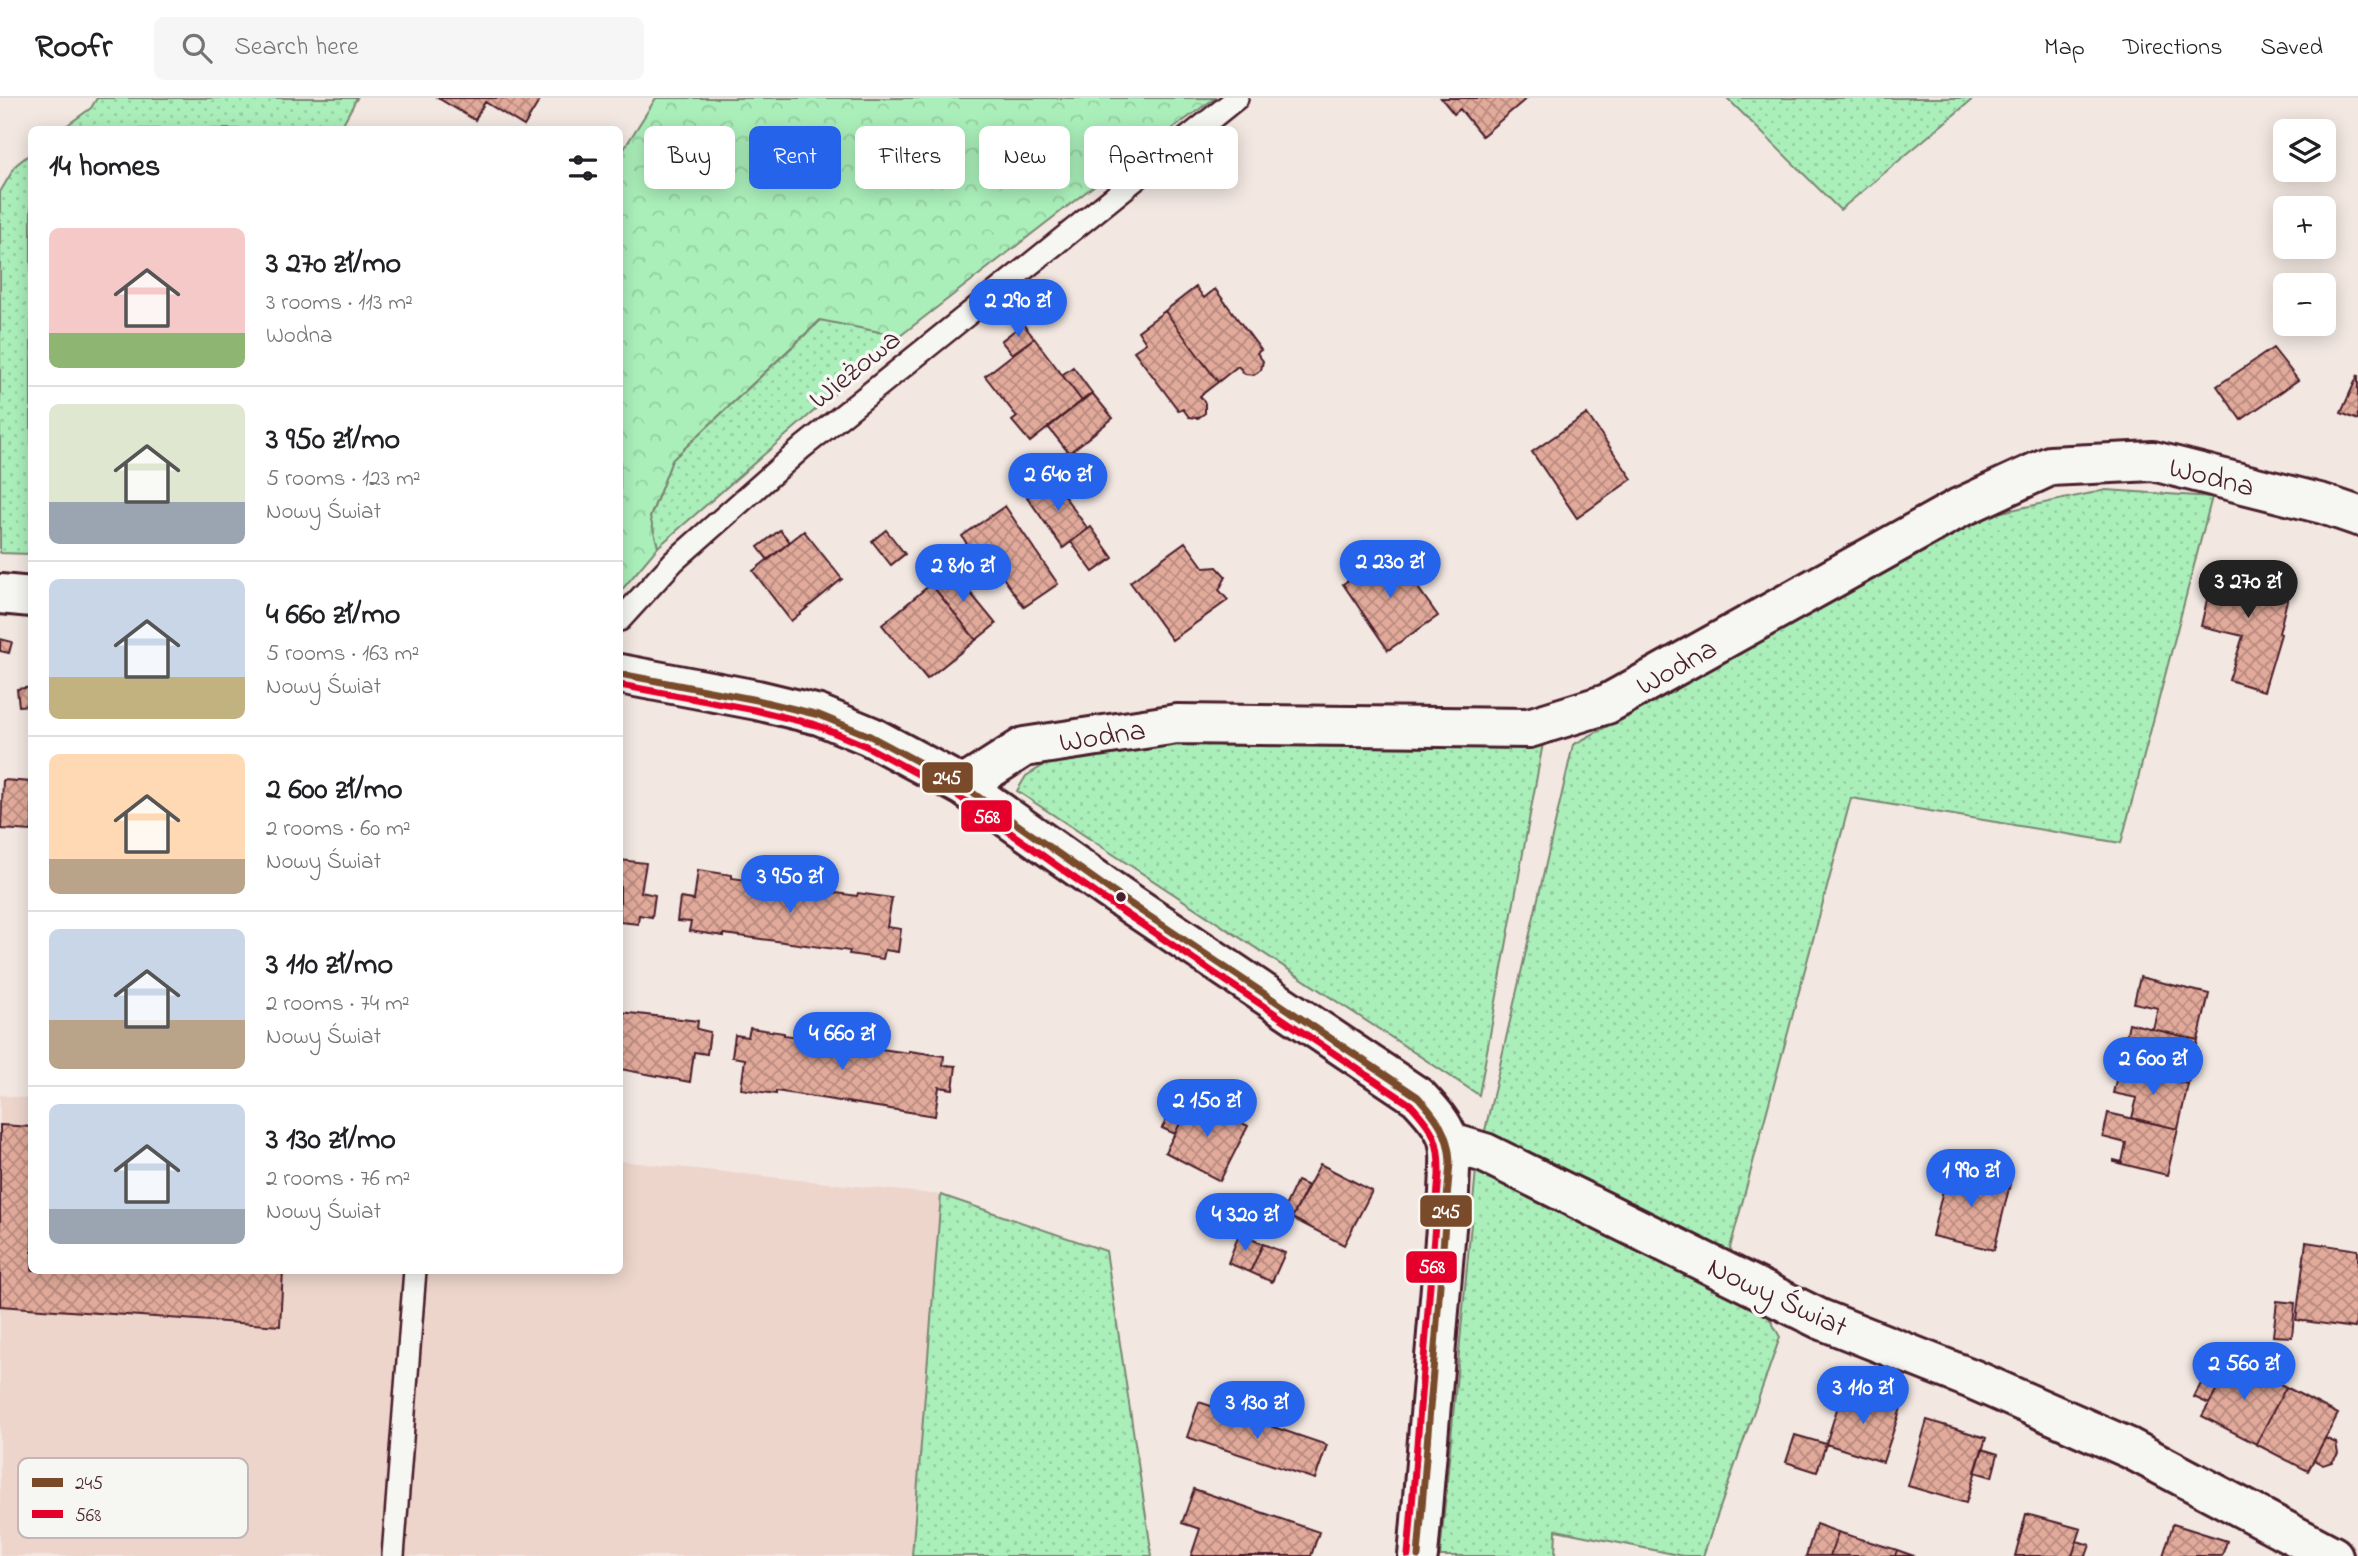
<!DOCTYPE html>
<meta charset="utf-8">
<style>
body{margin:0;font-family:"Indie Flower",sans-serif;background:#f6f6f6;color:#202124;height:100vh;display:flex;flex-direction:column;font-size:26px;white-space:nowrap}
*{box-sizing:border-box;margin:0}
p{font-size:23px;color:#757577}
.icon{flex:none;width:38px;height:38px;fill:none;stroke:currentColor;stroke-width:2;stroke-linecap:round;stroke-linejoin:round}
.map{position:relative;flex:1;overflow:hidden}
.details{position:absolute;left:28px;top:28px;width:595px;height:1148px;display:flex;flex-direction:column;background:#fff;border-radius:10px;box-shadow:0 4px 18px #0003}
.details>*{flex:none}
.hud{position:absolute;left:644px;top:28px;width:665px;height:63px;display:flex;gap:14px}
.buttons{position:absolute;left:2273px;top:21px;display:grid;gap:14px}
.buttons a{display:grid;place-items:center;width:63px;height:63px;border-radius:10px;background:#fff;box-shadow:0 4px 18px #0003;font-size:35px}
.price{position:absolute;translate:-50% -60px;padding:0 16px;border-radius:24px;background:#2563eb;color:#fff;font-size:23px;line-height:46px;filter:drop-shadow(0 2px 4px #0008)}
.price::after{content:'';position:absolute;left:50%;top:42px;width:21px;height:16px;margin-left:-10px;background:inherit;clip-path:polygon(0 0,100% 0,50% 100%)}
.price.on{background:#222;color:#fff}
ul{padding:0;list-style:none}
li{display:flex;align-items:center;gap:21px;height:175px;padding:0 21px}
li+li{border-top:2px solid #e0e0e0}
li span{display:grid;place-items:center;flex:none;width:196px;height:140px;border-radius:10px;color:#555}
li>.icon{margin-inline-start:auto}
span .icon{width:84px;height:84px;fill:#fffc;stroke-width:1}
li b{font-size:30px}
h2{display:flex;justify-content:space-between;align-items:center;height:84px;padding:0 21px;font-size:30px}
.chip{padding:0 24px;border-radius:10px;background:#fff;box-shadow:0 4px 18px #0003;font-size:24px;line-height:63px}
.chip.on{background:#2563eb;color:#fff}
header{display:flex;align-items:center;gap:42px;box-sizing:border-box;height:98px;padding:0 35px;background:#fff;border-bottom:2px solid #e0e0e0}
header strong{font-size:33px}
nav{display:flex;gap:38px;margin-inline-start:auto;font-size:24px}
.search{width:490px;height:63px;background:#f6f6f6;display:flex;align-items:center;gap:18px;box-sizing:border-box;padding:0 24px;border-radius:10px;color:#757577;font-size:26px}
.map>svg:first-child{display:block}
.built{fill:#edd5cc}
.grass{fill:url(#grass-dots);stroke:#7a8772;stroke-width:2}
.forest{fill:url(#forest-crowns);stroke:#7a8772;stroke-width:2}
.building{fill:url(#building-cross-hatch);stroke:#4a1f2b;stroke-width:2}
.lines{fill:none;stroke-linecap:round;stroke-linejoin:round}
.lane-casing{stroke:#4a1f2b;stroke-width:26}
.street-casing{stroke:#4a1f2b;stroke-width:44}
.secondary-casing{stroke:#4a1f2b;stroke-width:44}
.lane{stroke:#f6f6f2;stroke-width:21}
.street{stroke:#f6f6f2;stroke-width:38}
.secondary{stroke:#f6f6f2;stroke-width:38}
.bus-1-casing{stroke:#f6f6f2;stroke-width:12}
.bus-2-casing{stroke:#f6f6f2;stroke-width:12}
.bus-1{stroke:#7a4b2a;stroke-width:7}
.bus-2{stroke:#e4002b;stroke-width:7}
.bus-dot{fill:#4a1f2b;stroke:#f6f6f2;stroke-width:2.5}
.labels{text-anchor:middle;stroke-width:7;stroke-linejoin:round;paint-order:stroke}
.street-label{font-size:30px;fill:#4a1f2b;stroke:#f6f6f2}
.key{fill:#f6f6f2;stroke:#c2b6b6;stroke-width:2}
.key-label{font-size:19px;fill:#4a1f2b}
.line-badge{stroke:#f6f6f2;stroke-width:2.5}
.badge-label{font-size:19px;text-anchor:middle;font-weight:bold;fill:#fff}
</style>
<header>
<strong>Roofr</strong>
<div class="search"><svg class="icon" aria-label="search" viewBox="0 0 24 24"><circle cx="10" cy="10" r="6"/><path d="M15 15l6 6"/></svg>Search here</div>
<nav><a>Map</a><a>Directions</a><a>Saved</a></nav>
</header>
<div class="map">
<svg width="2358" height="1458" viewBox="0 0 2358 1458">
<defs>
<pattern id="grass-dots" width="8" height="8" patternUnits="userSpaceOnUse" patternTransform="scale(1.75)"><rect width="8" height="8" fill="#aaefba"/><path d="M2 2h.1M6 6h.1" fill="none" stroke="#94cca0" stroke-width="1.8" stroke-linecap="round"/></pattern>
<pattern id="forest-crowns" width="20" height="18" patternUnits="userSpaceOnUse" patternTransform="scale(1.75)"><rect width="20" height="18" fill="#aaefba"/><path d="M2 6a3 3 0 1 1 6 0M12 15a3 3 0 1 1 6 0" fill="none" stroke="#94cca0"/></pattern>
<pattern id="building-cross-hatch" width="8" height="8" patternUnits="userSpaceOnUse" patternTransform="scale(1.75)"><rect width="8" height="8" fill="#e2aa9b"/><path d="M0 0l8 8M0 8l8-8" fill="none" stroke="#b98a7f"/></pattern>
</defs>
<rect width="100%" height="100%" fill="#f2e7e1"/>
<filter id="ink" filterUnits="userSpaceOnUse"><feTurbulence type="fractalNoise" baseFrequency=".0143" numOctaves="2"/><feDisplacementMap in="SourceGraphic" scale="14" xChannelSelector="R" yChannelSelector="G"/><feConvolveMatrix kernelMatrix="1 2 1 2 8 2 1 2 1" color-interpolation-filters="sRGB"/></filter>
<g filter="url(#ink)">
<path class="built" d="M0 997 31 1001 32 1172H620V1063L941 1097 912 1458H0Z"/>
<path class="grass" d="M97 0H357L340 31H62L91 10Z
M1727 0H1974L1840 112Z
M31 55V456L0 455V94L16 67Z
M821 222 900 238 658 449 650 420 672 362Z
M2106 392 2212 399 2121 745 1851 700 1730 1150 1780 1239 1703 1458H1683L1556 1432 1555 1458H1440L1476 1072 1573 647 1992 416Z
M1180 634 1543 645 1479 997 1017 693 1026 678 1051 663Z
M941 1097 1106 1153 1152 1458H912Z"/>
<path class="forest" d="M656 0H1215L1104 80 900 238 820 222 672 362 650 419 658 449 620 494V57Z"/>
<path class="building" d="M438 0H541L524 28 485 4 475 22Z
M1441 0H1527L1482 38 1460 11 1454 16Z
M1196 189 1204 200 1215 191 1261 252 1257 255 1263 263 1261 272 1254 277 1245 276 1238 268 1218 284 1165 213Z
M1165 213 1218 284 1200 298 1205 305V315L1198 320 1189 319 1183 311 1179 313 1134 253 1146 245 1138 233Z
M1023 226 1034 240 1012 256 1001 243Z
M1034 240 1082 303 1030 344 1012 323 1017 319 985 278Z
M2273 250 2298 282 2241 322 2217 288Z
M1073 269 1092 295 1082 303 1062 277Z
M2358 277V322L2341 315Z
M1092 295 1113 320 1069 355 1048 329Z
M1587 316 1632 381 1577 420 1532 354Z
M1052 381 1088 431 1063 450 1027 399Z
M1005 408 1058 486 1024 509 987 457 978 463 962 438Z
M1091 429 1113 460 1093 474 1071 444Z
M780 432 790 444 768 462 758 449Z
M886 432 905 456 891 467 872 443Z
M804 433 842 481 791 523 753 473Z
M1185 444 1204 470 1217 469 1226 479 1219 492 1228 502 1172 542 1130 484Z
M1392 453 1438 518 1388 552 1343 486Z
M2215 467 2291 486 2279 535 2281 536 2264 593 2229 582 2243 538 2201 528Z
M950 470 996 526 976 542 931 486Z
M931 486 976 542 927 581 882 527Z
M0 541 12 544 9 555 0 553Z
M32 589V607L19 608 17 591Z
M3 682 32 684V733L1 731Z
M620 762 646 765 641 794 655 797 652 819 639 817 638 826 620 824Z
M698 772 732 777V780L857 798 858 795 892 800 887 829 901 831 898 854 885 852 883 861 849 856 850 853 724 836V838L689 833 691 824 677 823 680 800 694 802Z
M2140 879 2209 896 2198 942 2153 931 2158 910 2134 905Z
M620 914 698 923 697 931 710 934 707 956 694 954 690 984 620 971Z
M2129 925 2198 942 2188 986 2135 974V972L2143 974 2148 955 2124 949Z
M750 930 784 935V937L909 955V953L944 958 943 967 956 968 953 991 939 989 935 1018 776 993V996L741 991 745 961 732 959 735 937 748 939Z
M2119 970 2188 986 2178 1031 2132 1020 2137 1000 2113 995Z
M1194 1000 1248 1028 1220 1083 1165 1054Z
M1172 1011 1184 1017 1175 1036 1162 1030Z
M2108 1015 2178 1031 2167 1077 2114 1064V1062L2122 1064 2126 1045 2103 1039Z
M0 1027 32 1029V1172H283L280 1228 0 1208Z
M1320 1066 1372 1093 1344 1147 1292 1120Z
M1949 1067 1978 1073 1977 1078 2010 1086 1994 1152 1932 1138Z
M1297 1083 1308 1088 1292 1120 1282 1115Z
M1239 1136 1263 1146 1250 1174 1228 1165Z
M2306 1144 2358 1152V1208L2355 1230 2296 1222Z
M1263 1146 1285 1155 1272 1184 1250 1174Z
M2277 1203 2295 1205 2292 1239 2273 1238Z
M2234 1262 2286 1289 2256 1346 2202 1318Z
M2204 1280 2220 1287 2209 1306 2194 1299Z
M2286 1289 2338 1316 2308 1373 2256 1346Z
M1843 1292 1901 1310 1883 1364 1826 1346Z
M1199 1304 1327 1347 1315 1381 1187 1339Z
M1927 1322 1986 1340 1966 1405 1908 1388Z
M1795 1337 1826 1346 1817 1374 1786 1364Z
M2325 1340 2336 1345 2338 1356 2332 1364 2323 1367 2314 1362Z
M1982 1351 1998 1356 1992 1379 1975 1374Z
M1194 1391 1319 1434 1311 1458H1191L1200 1431 1182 1425Z
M2026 1416 2081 1431 2072 1458H2015Z
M1816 1426 1838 1434 1830 1458H1806Z
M2173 1426 2227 1443 2222 1458H2163Z
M1838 1434 1897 1452 1895 1458H1830Z
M2077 1443 2090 1447 2086 1458H2072Z
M1897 1452 1914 1458H1895Z"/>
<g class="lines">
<defs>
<path id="lane" d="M620 522 674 463 803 349 1237 0
M393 1458 415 1172"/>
<path id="street" d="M963 688 1024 649 1177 626 1529 630 1607 606 1959 410 2050 368 2153 363 2323 406 2358 418
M1451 1045 1485 1055 1820 1221 1972 1281 2129 1350 2333 1458"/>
<path id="secondary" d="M0 496 32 499
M620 576 757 602 819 617 870 638 963 688 1110 792 1418 999C1455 1038 1451 1043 1449 1095L1418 1458"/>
</defs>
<use href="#lane" class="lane-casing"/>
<use href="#street" class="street-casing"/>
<use href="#secondary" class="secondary-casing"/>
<use href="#lane" class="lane"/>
<use href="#street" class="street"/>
<use href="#secondary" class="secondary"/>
<defs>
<path id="bus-1" d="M620 576 757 602 819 617 870 638 963 688 1110 792 1418 999C1436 1019 1449 1035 1450 1064L1418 1458"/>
<path id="bus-2" d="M620 587 755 612 816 627 866 648 957 697 1104 801 1411 1007C1434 1032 1440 1043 1439 1077L1408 1457"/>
</defs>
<use href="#bus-1" class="bus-1-casing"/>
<use href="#bus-2" class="bus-2-casing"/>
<use href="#bus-1" class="bus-1"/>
<use href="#bus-2" class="bus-2"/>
</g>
</g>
<circle class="bus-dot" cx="1121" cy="799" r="6"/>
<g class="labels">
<g class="street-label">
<text transform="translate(854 270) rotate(-39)" y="10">Wieżowa</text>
<text transform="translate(2212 378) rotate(14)" y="10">Wodna</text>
<text transform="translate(1676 568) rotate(-29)" y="10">Wodna</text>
<text transform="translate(1102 637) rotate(-9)" y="10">Wodna</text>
<text transform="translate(1778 1198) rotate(25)" y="10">Nowy Świat</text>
</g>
</g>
<rect x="18" y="1360" width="230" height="80" rx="10" class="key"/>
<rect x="32" y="1380" width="31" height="9" fill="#7a4b2a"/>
<rect x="32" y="1412" width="31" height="8" fill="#e4002b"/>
<g class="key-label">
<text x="75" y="1391">245</text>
<text x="75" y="1423">568</text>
</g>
<g class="line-badge">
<rect x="921" y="663" width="53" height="33" rx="7" fill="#7a4b2a"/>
<rect x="960" y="701" width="53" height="34" rx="7" fill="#e4002b"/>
<rect x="1419" y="1096" width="54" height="34" rx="7" fill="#7a4b2a"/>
<rect x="1405" y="1152" width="53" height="34" rx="7" fill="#e4002b"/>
</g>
<g class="badge-label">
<text x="947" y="686">245</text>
<text x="987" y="725">568</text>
<text x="1446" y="1120">245</text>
<text x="1432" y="1175">568</text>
</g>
</svg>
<div class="buttons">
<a><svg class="icon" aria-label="layers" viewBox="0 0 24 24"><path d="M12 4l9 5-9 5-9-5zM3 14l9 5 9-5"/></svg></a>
<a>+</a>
<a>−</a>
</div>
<b class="price" style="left:1018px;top:241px">2 290 zł</b>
<b class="price" style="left:1058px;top:415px">2 640 zł</b>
<b class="price" style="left:1390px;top:502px">2 230 zł</b>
<b class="price" style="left:963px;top:506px">2 810 zł</b>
<b class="price on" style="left:2248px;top:522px">3 270 zł</b>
<b class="price" style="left:790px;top:817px">3 950 zł</b>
<b class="price" style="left:842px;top:974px">4 660 zł</b>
<b class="price" style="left:2153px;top:999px">2 600 zł</b>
<b class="price" style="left:1207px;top:1041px">2 150 zł</b>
<b class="price" style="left:1971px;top:1111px">1 990 zł</b>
<b class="price" style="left:1245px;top:1155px">4 320 zł</b>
<b class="price" style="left:2244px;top:1304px">2 560 zł</b>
<b class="price" style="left:1863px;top:1328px">3 110 zł</b>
<b class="price" style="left:1257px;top:1343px">3 130 zł</b>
<div class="hud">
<a class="chip">Buy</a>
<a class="chip on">Rent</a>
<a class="chip">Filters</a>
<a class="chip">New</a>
<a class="chip">Apartment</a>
</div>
<section class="details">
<h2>14 homes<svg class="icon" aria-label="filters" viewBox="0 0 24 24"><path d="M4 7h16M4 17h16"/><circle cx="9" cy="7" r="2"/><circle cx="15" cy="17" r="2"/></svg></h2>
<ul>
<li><span style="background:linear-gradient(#f6c9c9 75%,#8fb573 0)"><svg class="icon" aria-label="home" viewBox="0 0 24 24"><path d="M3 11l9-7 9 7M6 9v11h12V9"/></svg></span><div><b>3 270 zł/mo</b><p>3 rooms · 113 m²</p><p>Wodna</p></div></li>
<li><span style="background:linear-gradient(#dfe7d0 70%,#9aa5b1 0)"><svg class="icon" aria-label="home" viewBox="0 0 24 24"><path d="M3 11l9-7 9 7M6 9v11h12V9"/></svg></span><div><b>3 950 zł/mo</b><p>5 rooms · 123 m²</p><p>Nowy Świat</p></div></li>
<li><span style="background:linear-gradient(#c9d6e8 70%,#c2b280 0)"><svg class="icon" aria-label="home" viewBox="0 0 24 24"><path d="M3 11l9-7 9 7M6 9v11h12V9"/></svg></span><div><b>4 660 zł/mo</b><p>5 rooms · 163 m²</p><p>Nowy Świat</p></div></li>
<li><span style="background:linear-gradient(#ffd9b3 75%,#b9a48a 0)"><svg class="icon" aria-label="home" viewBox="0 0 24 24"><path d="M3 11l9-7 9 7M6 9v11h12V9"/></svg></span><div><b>2 600 zł/mo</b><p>2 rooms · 60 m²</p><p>Nowy Świat</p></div></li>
<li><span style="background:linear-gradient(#c9d6e8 65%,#b9a48a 0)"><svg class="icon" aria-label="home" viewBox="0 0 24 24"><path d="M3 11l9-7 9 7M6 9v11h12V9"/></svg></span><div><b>3 110 zł/mo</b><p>2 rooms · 74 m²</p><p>Nowy Świat</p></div></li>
<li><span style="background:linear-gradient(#c9d6e8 75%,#9aa5b1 0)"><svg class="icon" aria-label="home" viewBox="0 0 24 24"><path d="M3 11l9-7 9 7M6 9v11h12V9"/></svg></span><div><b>3 130 zł/mo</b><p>2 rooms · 76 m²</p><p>Nowy Świat</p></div></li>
</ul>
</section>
</div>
